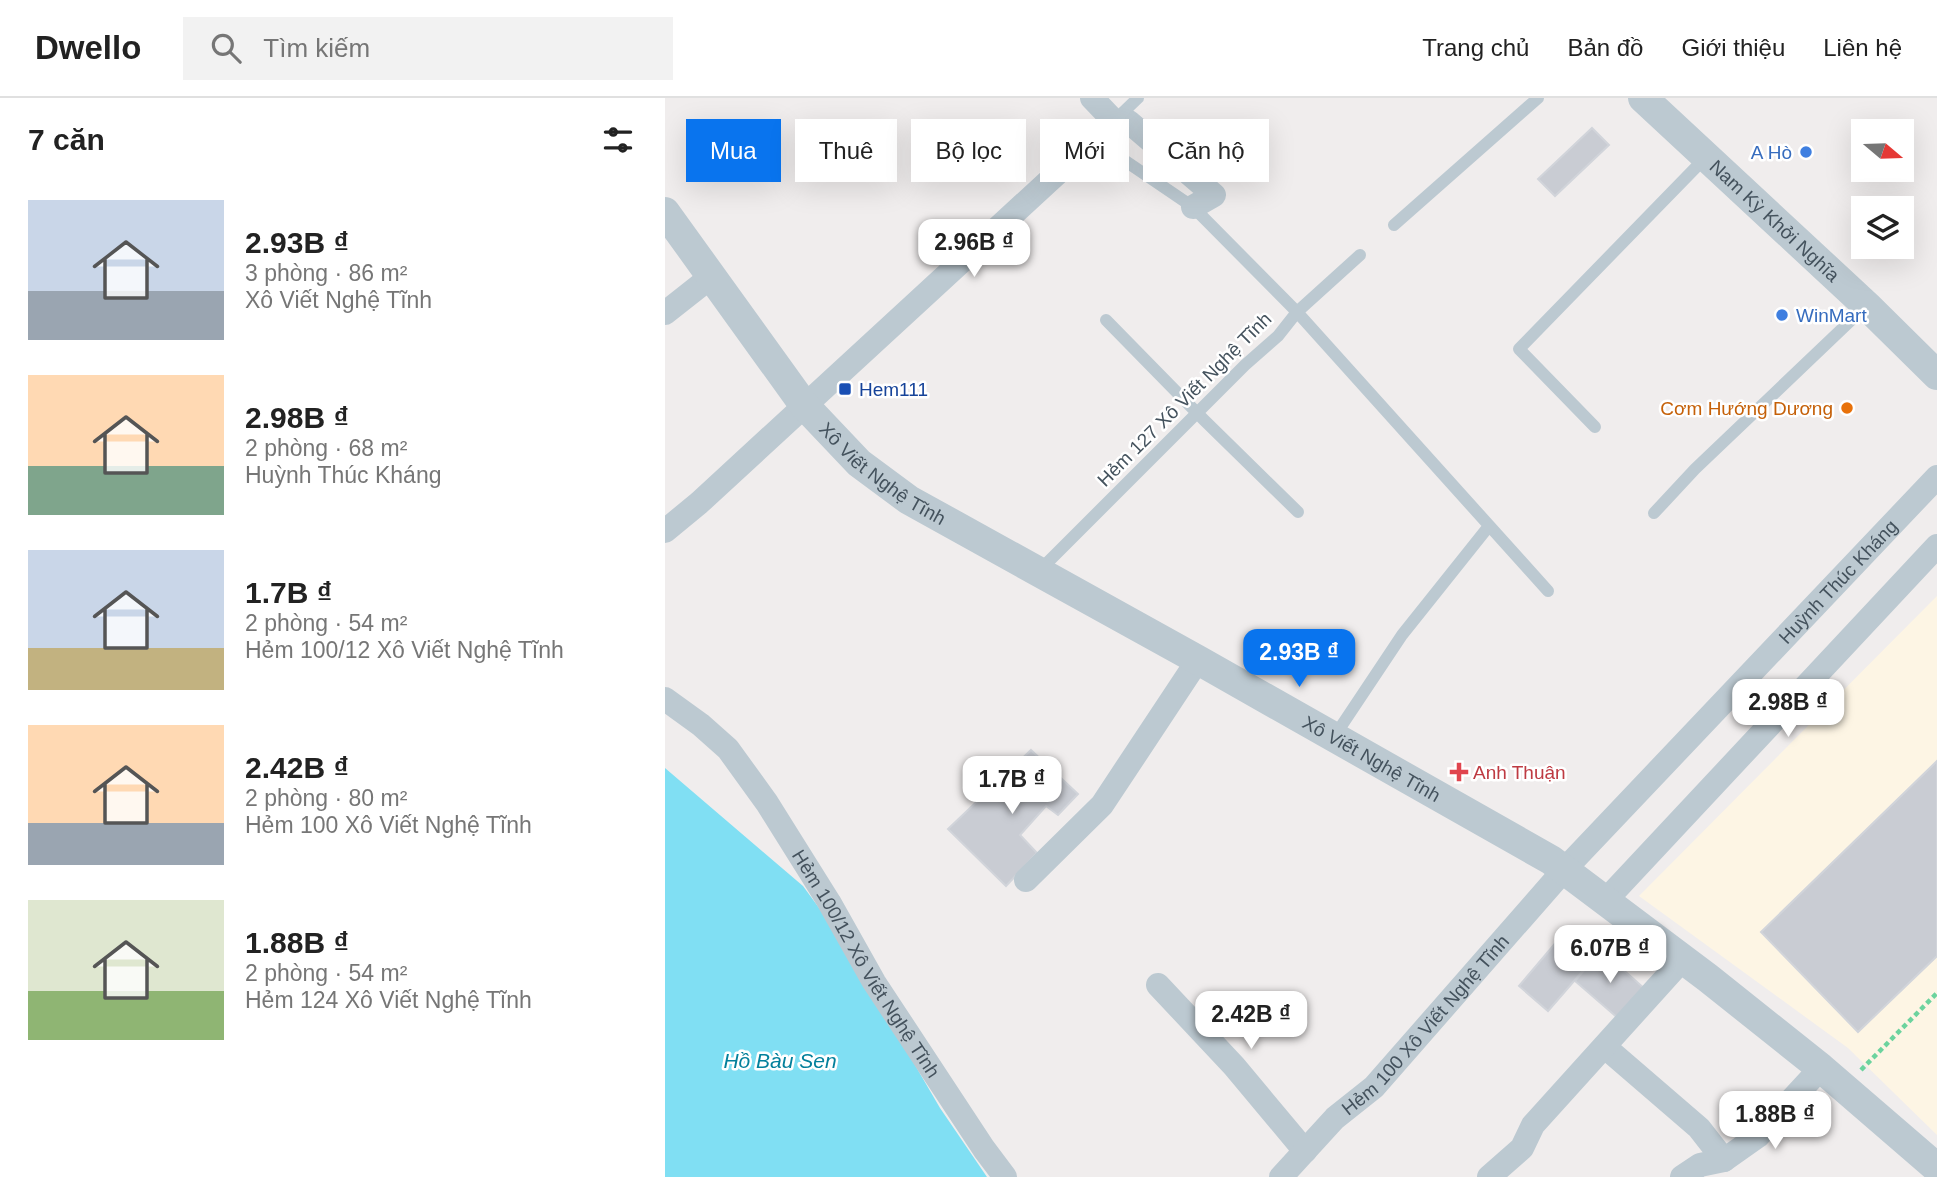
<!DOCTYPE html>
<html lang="vi">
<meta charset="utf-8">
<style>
body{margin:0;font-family:Arial,sans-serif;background:#f2f2f2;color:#222;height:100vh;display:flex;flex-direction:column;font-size:26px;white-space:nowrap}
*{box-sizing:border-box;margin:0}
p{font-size:23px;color:#767676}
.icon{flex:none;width:38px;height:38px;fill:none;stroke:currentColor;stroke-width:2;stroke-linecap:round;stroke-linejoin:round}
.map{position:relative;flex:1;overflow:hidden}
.details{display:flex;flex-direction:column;background:#fff;width:665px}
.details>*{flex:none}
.top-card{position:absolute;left:21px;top:21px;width:665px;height:63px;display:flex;gap:14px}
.needle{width:46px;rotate:109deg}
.buttons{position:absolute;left:1186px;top:21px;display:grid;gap:14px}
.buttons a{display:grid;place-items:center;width:63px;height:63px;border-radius:0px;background:#fff;box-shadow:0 7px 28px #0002;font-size:35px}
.price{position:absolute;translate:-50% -60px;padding:0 16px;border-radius:14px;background:#fff;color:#222;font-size:23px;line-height:46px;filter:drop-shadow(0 2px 4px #0008)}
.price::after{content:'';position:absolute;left:50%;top:42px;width:21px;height:16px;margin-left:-10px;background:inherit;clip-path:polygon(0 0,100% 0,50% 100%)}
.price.current{background:#0974ee;color:#fff}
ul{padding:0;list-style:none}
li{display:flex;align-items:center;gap:21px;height:175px;padding:0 28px}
li span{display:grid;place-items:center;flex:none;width:196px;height:140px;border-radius:0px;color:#555}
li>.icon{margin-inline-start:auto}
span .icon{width:84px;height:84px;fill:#fffc;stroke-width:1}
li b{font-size:30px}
h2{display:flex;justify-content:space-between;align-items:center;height:84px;padding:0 28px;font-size:30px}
.pill{padding:0 24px;border-radius:0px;background:#fff;box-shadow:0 7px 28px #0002;font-size:24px;line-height:63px}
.pill.current{background:#0974ee;color:#fff}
header{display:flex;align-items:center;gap:42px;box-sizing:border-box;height:98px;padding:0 35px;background:#fff;border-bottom:2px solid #e0e0e0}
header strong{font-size:33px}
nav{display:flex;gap:38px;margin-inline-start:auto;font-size:24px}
.search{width:490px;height:63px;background:#f2f2f2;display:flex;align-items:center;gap:18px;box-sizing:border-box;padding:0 24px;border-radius:0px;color:#767676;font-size:26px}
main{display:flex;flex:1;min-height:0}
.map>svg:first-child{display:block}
.commercial{fill:#fdf5e4}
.water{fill:#80dff3}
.building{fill:#c9ccd3;stroke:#d1d4da;stroke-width:2}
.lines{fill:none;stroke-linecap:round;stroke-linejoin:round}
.path{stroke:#6cd39e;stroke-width:4.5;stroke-dasharray:5 3.5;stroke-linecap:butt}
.service{stroke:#bcc9d1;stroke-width:12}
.minor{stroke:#bcc9d1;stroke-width:24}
.tertiary{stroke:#bcc9d1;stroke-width:30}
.shop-dot{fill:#3f7fe0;stroke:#fff;stroke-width:2.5}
.transit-dot{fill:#1a4fb4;stroke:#fff;stroke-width:2.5}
.food-dot{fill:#e8710a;stroke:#fff;stroke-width:2.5}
.health-dot{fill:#e0444e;stroke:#fff;stroke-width:2.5}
.labels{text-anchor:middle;stroke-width:5;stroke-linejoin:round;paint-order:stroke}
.shop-label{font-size:19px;fill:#366cbe;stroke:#fff;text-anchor:end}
.street-label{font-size:19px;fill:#44525d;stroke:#fff}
.transit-label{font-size:19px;fill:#164399;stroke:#fff;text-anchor:start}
.food-label{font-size:19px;fill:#c56008;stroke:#fff;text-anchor:end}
.health-label{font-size:19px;fill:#be3a42;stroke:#fff;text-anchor:start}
.water-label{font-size:21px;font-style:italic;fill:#03809c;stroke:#fff}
</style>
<header>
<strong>Dwello</strong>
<div class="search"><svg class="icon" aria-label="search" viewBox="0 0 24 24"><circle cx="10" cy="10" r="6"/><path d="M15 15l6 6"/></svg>Tìm kiếm</div>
<nav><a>Trang chủ</a><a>Bản đồ</a><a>Giới thiệu</a><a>Liên hệ</a></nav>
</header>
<main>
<section class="details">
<h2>7 căn<svg class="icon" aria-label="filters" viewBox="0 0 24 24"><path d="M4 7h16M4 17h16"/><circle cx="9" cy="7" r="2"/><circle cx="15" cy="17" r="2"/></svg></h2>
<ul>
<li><span style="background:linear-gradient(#c9d6e8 65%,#9aa5b1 0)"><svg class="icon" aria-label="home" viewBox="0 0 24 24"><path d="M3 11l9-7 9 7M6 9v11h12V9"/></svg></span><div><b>2.93B ₫</b><p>3 phòng · 86 m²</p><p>Xô Viết Nghệ Tĩnh</p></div></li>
<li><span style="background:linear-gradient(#ffd9b3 65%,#7fa58c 0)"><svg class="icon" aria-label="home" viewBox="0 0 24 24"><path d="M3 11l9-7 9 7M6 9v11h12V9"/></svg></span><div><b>2.98B ₫</b><p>2 phòng · 68 m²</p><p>Huỳnh Thúc Kháng</p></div></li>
<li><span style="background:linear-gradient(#c9d6e8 70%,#c2b280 0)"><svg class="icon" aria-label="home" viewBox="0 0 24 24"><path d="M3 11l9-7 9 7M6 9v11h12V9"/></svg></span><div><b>1.7B ₫</b><p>2 phòng · 54 m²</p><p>Hẻm 100/12 Xô Viết Nghệ Tĩnh</p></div></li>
<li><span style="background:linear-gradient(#ffd9b3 70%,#9aa5b1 0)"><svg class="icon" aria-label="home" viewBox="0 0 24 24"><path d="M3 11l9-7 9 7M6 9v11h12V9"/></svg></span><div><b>2.42B ₫</b><p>2 phòng · 80 m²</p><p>Hẻm 100 Xô Viết Nghệ Tĩnh</p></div></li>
<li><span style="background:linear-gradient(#dfe7d0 65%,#8fb573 0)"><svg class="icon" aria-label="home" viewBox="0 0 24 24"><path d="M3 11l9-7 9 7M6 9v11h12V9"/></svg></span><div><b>1.88B ₫</b><p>2 phòng · 54 m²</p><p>Hẻm 124 Xô Viết Nghệ Tĩnh</p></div></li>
</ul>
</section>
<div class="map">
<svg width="1272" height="1079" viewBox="0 0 1272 1079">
<rect width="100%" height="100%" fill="#f0eded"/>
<path class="commercial" d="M1272 498V1037L1183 950 974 798Z"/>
<path class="water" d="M0 670 138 788 176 840 275 1010 322 1079H0Z"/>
<path class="building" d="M927 30 944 47 890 98 873 81Z
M366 652 413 696 393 717 381 708 355 737 372 755 341 788 283 731Z
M1272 663V858L1193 934 1096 834Z
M899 835 929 860 883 913 854 888Z
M936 852 980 891 954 921 910 883Z"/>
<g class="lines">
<path class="path" d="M1196 972 1272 895"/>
<path class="service" d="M449 23 473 0
M428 41 528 109 632 214 883 493
M729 127 873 0
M441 222 539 322 633 414
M930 329 854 251 1041 59
M989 415 1030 371 1201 208
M373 474 580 267 613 238 632 214 695 157
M669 639 737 537 824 428"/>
<g class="minor">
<path d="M427 0 449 23 464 24 549 97 528 109"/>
<path d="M0 215 47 178"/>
<path d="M0 433 34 405 449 23"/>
<path id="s1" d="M0 601 36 627 63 651 102 705 164 804 209 884 319 1051 340 1079"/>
<path d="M361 782 437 707 533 562"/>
<path d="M940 803 1272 448"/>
<path d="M493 887 569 968 640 1053"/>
<path d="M940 949 1034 1030 1059 1062"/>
<path id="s2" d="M616 1079 670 1020 709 989 899 772 1272 379"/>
<path d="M824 1079 857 1050 868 1027 1018 861"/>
<path d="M1017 1079 1035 1067 1059 1062 1093 1038 1156 970"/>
</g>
<g class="tertiary">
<path id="s3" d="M978 0 1202 208 1272 277"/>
<path id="s4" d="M0 114 139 307 194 365 244 402 533 562 886 762 1043 880 1156 970 1272 1070"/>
</g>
</g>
<g class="shop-dot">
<circle cx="1141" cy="54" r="7"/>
<circle cx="1117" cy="217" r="7"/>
</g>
<rect class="transit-dot" x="173" y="284" width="14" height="14" rx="3.5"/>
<circle class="food-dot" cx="1182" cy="310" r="7"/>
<path class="health-dot" d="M790.5 663.5h7v7h7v7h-7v7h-7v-7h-7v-7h7z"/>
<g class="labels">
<g class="shop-label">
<text x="1127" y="61">A Hò</text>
<text x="1131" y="224" text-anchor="start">WinMart</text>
</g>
<g class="street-label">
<text dy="7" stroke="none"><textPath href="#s3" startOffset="180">Nam Kỳ Khởi Nghĩa</textPath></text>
<text transform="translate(519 301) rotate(-45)" y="7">Hẻm 127 Xô Viết Nghệ Tĩnh</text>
<text dy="7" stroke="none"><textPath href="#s4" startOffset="343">Xô Viết Nghệ Tĩnh</textPath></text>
<text dy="7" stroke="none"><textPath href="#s2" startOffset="816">Huỳnh Thúc Kháng</textPath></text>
<text dy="7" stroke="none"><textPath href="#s4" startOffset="910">Xô Viết Nghệ Tĩnh</textPath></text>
<text dy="7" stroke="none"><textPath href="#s1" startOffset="336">Hẻm 100/12 Xô Viết Nghệ Tĩnh</textPath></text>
<text dy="7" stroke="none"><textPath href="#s2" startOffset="210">Hẻm 100 Xô Viết Nghệ Tĩnh</textPath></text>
</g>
<g class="transit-label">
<text x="194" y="298">Hem111</text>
</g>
<g class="food-label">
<text x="1168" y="317">Cơm Hướng Dương</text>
</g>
<g class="health-label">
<text x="808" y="681">Anh Thuận</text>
</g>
<g class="water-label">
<text x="115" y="970">Hồ Bàu Sen</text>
</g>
</g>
</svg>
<div class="buttons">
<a><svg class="needle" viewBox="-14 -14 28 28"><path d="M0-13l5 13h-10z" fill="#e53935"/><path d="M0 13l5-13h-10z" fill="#767676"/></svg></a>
<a><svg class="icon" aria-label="layers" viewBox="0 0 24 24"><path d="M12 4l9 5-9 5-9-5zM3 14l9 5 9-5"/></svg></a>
</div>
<b class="price" style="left:309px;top:181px">2.96B ₫</b>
<b class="price current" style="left:634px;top:591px">2.93B ₫</b>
<b class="price" style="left:1123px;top:641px">2.98B ₫</b>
<b class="price" style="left:347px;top:718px">1.7B ₫</b>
<b class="price" style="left:945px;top:887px">6.07B ₫</b>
<b class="price" style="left:586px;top:953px">2.42B ₫</b>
<b class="price" style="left:1110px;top:1053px">1.88B ₫</b>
<div class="top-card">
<a class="pill current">Mua</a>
<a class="pill">Thuê</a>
<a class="pill">Bộ lọc</a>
<a class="pill">Mới</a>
<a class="pill">Căn hộ</a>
</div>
</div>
</main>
